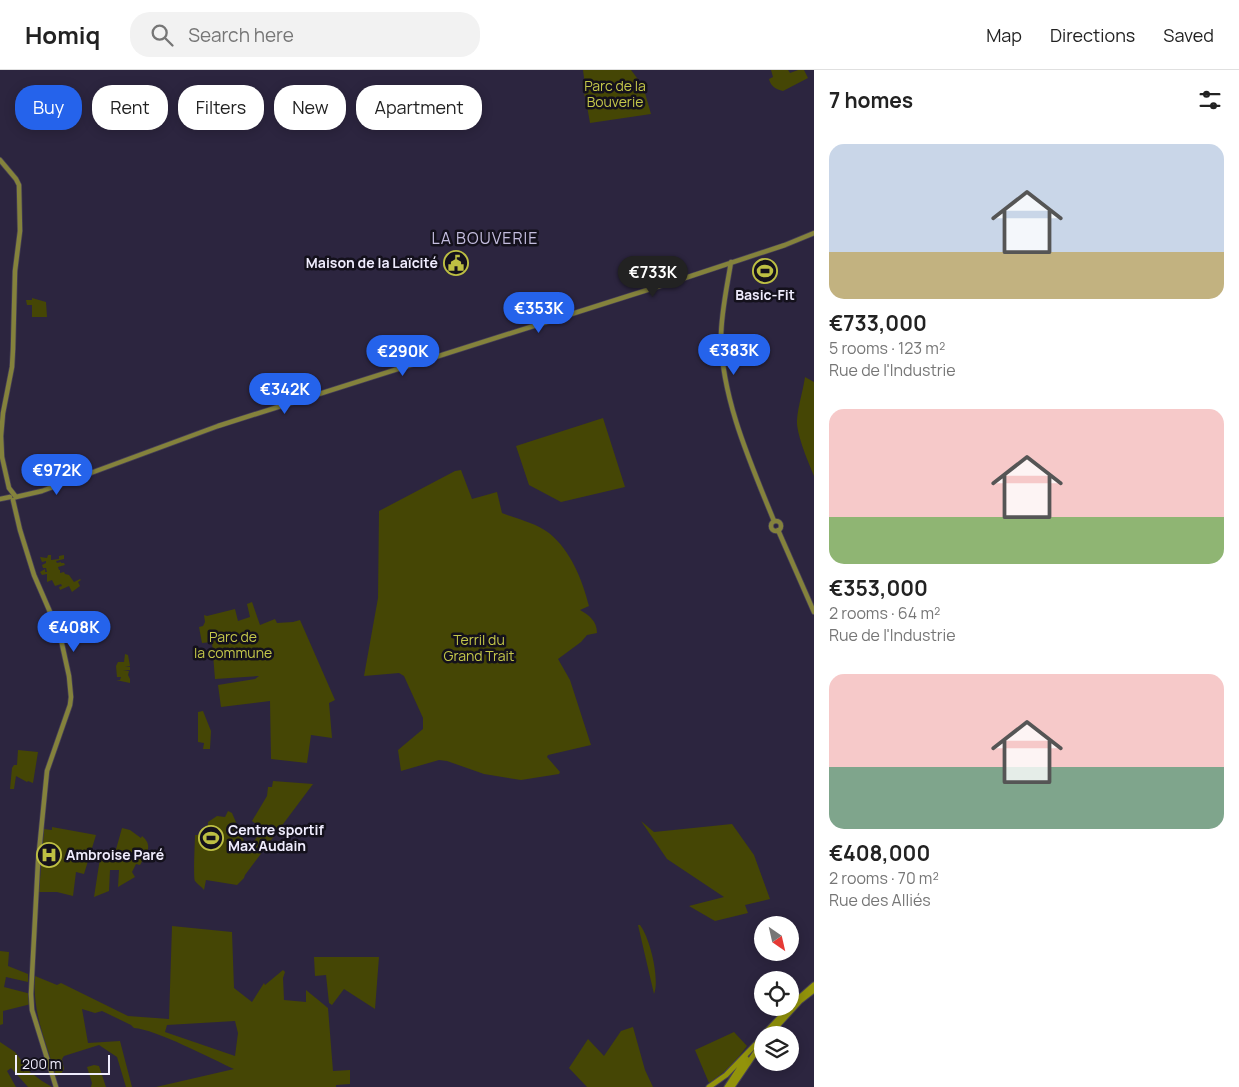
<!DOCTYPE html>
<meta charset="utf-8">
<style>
body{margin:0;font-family:Manrope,sans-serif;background:#f2f2f2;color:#222;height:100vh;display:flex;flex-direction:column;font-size:19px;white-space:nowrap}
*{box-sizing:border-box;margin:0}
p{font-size:16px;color:#767676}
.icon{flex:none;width:28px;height:28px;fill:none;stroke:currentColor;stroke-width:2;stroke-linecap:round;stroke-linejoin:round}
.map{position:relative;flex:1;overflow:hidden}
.details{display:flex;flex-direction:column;background:#fff;width:425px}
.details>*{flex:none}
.guide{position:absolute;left:15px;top:15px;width:475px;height:45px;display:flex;gap:10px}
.needle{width:32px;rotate:146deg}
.buttons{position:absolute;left:754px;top:846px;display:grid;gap:10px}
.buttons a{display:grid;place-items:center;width:45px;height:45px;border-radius:50%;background:#fff;box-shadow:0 2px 12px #0003;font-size:25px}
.scale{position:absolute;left:15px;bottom:12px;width:95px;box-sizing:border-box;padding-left:5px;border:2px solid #efecfd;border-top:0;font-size:14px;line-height:18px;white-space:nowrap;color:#efecfd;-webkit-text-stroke:4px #14111c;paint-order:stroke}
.price{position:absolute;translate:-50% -42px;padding:0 11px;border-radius:18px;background:#2563eb;color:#fff;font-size:16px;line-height:32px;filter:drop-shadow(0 1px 2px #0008)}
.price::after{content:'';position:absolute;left:50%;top:30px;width:15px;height:11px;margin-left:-8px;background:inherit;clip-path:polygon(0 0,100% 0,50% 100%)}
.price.selected{background:#222;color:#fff}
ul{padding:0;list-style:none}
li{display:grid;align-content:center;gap:10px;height:265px;padding:0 15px}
li span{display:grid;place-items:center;height:155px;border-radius:15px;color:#555}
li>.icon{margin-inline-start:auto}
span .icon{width:90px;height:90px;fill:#fffc;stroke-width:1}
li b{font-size:21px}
h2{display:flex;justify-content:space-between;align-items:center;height:60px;padding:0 15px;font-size:21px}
.pill{padding:0 18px;border-radius:20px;background:#fff;box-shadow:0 2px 12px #0003;font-size:18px;line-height:45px}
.pill.selected{background:#2563eb;color:#fff}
header{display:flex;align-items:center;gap:30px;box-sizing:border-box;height:70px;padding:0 25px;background:#fff;border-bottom:1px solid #e0e0e0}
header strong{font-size:24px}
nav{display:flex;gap:28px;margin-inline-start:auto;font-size:18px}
.search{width:350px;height:45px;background:#f2f2f2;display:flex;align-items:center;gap:12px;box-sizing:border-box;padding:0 18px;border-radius:20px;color:#767676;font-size:19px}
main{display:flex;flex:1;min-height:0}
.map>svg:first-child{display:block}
.green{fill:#454605;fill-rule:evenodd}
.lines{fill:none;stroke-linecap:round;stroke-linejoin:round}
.major-casing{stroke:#453f55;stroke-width:6}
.highway-casing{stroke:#453f55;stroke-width:7}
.major{stroke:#84823c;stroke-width:4.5}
.highway{stroke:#92930b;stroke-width:5}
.labels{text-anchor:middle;stroke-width:5;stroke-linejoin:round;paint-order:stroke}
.park-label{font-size:14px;fill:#c5c84a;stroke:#14111c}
.poi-label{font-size:14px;font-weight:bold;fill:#efecfd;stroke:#14111c;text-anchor:start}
.quarter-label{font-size:16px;letter-spacing:1px;fill:#c4bdde;stroke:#14111c}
</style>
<header>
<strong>Homiq</strong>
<div class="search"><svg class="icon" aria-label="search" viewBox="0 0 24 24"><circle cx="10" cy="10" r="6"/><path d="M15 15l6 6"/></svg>Search here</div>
<nav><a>Map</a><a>Directions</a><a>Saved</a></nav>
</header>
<main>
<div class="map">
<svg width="814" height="1017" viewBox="0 0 814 1017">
<rect width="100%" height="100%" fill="#2c253f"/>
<path class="green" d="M583 0H631L643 16 651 44 590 53 587 36 591 35 589 26 585 27 584 24 586 23Z
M771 0H788L790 3 798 0H804L808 8 783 21C776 19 771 17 769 9L773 7Z
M32 228 46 232 47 247H32V235H27L26 230H32Z
M805 307 814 312V406C809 394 796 364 797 350 798 336 803 321 805 307Z
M603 348 625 417 561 432 529 415 516 376Z
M461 400 472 429 497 422 502 443C517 449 536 453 549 463 571 481 582 509 589 536L580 540C589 545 597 551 597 563L587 565 581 572 558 589 570 610 591 675 548 685 547 687 560 702 559 704 521 710 484 704 447 691 439 690 401 701 398 680 423 659V648L404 606 399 603 364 606 378 528 379 441 455 401Z
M48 485H51V490L59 489V486L64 485V489L56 491 57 493 61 492V493H64L65 495 58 497 59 500H60V503L64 502 65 504 69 505 74 512 80 509 81 510 78 512 80 516 72 522 69 516 60 520 59 517 62 516 61 514 55 516 52 510 47 512V504L42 505 40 502 45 499V502H47L46 498H43L42 495 46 493V491L42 492 40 487 47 488Z
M252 532 260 555 275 549 277 553 293 552 300 550 335 630 329 633 332 668 311 665 307 693 271 689 270 631 221 637 218 615 255 609 259 606 215 609 212 572 202 573 199 557 203 556 205 552 204 545 207 546 235 539 238 551 250 547 247 534Z
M125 584 128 585 130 596H125L130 597V600H123L129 601 128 605 130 609V613L116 610H120L121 607H117L116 596 118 592H124Z
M203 641 211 661 210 679H203L204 673 198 672V642Z
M18 680 38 682 33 713 28 711 27 712 16 706 14 719H10L12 698 14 695H17Z
M273 711 313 714 245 805 244 808 237 815 206 810 204 820C202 817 197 814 195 811 193 808 195 772 195 765H208V752L217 746 225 747 228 741 232 743 244 771H254L263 759 252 751 267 726 268 717H272Z
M641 751 654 762 732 754 754 785 770 829 745 835 748 843 715 851 689 836 724 827 667 789Z
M52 757 96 765 84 804 76 802 73 826 57 822H39L44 759 52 760Z
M122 758 130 760 141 768 142 766C154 776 146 784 140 795L136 794 132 802 135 807 118 817 119 800H110L109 821 94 827 101 782 115 783Z
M638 855H640C650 868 660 909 654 924Z
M172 856 232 862 234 918 252 932 264 913 265 915 283 900 285 902 283 908 284 930 306 932V920L328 938 333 1001 350 1000V1014L336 1015V1017H156L234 999C212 989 155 959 134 958L131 955 102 941 95 943 82 939 88 973 120 971 132 1017H126L117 987 99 975 64 986 62 989 64 999 61 1004 56 1006C46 972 32 942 35 906L57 915 61 913 128 946 169 949ZM235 951 238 963 235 986 165 962 167 955Z
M0 881 9 882 8 896 28 904V912L6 907 4 917 31 924V934L3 941V954L0 955Z
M314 887H379L375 939 344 919 332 935 329 933 326 905 315 906Z
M633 957 645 1000 653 1017H587L569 998 588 969 604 986 621 961Z
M734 962 747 976C736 991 725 1003 709 1013L695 980Z
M0 972 15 982 30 1002 42 1011 52 1017H28L11 998 7 1001 16 1017H0Z
M94 995 99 996 106 1017H91L92 1013 87 997Z"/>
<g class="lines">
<defs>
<path id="major" d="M0 90 16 109 19 115 20 161 15 201 13 279 12 297 3 343 1 366 2 387 9 418 16 427
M731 192C727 217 721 243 721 268 722 330 751 394 774 451
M16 427 42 421 218 356 685 208 785 175 814 163
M0 429 10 427
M13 430 20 460 34 505 60 565 69 606 71 627 70 635 47 701 38 792 31 924 32 940 56 1017
M771 456a5 5 0 1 1 10 0a5 5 0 1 1-10 0Z
M778 460 814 542"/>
<path id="highway" d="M790 936 814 915
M763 965 789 938
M769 965 800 931 814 920
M754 977 762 966
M709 1017 726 1005 755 975
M727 1017 746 988
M732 1017 762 973"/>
</defs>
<use href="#major" class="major-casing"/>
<use href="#highway" class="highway-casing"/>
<use href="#major" class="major"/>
<use href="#highway" class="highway"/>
</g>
<defs>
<symbol id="civic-ring" viewBox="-11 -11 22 22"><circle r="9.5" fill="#14111c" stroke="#bdbf43" stroke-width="1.5"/><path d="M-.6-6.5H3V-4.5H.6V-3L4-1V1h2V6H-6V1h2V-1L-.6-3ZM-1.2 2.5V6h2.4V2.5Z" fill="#bdbf43"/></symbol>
<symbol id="stadium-ring" viewBox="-11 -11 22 22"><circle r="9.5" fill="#14111c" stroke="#bdbf43" stroke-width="1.5"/><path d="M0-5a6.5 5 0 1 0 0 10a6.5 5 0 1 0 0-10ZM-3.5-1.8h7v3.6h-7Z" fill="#bdbf43"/></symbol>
<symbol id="hospital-ring" viewBox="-11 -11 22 22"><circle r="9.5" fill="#14111c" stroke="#bdbf43" stroke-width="1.5"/><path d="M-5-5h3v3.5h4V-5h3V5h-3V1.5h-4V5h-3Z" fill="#bdbf43"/></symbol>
</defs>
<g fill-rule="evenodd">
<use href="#civic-ring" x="442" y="179" width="28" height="28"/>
<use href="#stadium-ring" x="751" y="187" width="28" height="28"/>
<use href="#stadium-ring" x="197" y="754" width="28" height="28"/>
<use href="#hospital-ring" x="35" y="771" width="28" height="28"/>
</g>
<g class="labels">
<g class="park-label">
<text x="615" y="21">Parc de la<tspan x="615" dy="16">Bouverie</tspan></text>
<text x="233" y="572">Parc de<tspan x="233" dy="16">la commune</tspan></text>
<text x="479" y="575">Terril du<tspan x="479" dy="16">Grand Trait</tspan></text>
</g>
<g class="poi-label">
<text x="438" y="198" text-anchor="end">Maison de la Laïcité</text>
<text x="765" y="230" text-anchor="middle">Basic-Fit</text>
<text x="228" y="765">Centre sportif<tspan x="228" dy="16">Max Audain</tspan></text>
<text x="66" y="790">Ambroise Paré</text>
</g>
<g class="quarter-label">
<text x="485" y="174">LA BOUVERIE</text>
</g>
</g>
</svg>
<div class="buttons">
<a><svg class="needle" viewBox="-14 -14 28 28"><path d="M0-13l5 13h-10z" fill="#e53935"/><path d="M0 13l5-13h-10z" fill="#767676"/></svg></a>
<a><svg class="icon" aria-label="locate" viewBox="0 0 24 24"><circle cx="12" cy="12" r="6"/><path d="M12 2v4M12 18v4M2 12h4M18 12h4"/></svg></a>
<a><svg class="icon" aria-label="layers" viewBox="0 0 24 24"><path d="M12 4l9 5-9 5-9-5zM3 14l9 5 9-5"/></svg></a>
</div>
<div class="scale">200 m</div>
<b class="price selected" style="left:653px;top:228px">€733K</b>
<b class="price" style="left:539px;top:264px">€353K</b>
<b class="price" style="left:734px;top:306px">€383K</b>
<b class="price" style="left:403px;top:307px">€290K</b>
<b class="price" style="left:285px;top:345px">€342K</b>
<b class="price" style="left:57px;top:426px">€972K</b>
<b class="price" style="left:74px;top:583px">€408K</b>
<div class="guide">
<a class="pill selected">Buy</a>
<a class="pill">Rent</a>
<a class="pill">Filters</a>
<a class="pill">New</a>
<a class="pill">Apartment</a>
</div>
</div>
<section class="details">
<h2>7 homes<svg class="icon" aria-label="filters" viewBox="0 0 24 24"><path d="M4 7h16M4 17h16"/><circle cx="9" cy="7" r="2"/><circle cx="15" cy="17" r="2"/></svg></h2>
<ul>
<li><span style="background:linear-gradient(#c9d6e8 70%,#c2b280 0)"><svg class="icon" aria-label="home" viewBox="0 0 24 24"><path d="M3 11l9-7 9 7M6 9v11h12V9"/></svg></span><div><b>€733,000</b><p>5 rooms · 123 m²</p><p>Rue de l'Industrie</p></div></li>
<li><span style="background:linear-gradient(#f6c9c9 70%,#8fb573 0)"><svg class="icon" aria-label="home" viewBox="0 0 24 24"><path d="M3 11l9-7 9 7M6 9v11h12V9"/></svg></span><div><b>€353,000</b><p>2 rooms · 64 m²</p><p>Rue de l'Industrie</p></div></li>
<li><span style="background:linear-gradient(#f6c9c9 60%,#7fa58c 0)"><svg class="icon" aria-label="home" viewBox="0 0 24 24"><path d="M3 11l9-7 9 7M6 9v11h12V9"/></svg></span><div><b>€408,000</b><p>2 rooms · 70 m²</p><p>Rue des Alliés</p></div></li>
</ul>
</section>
</main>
